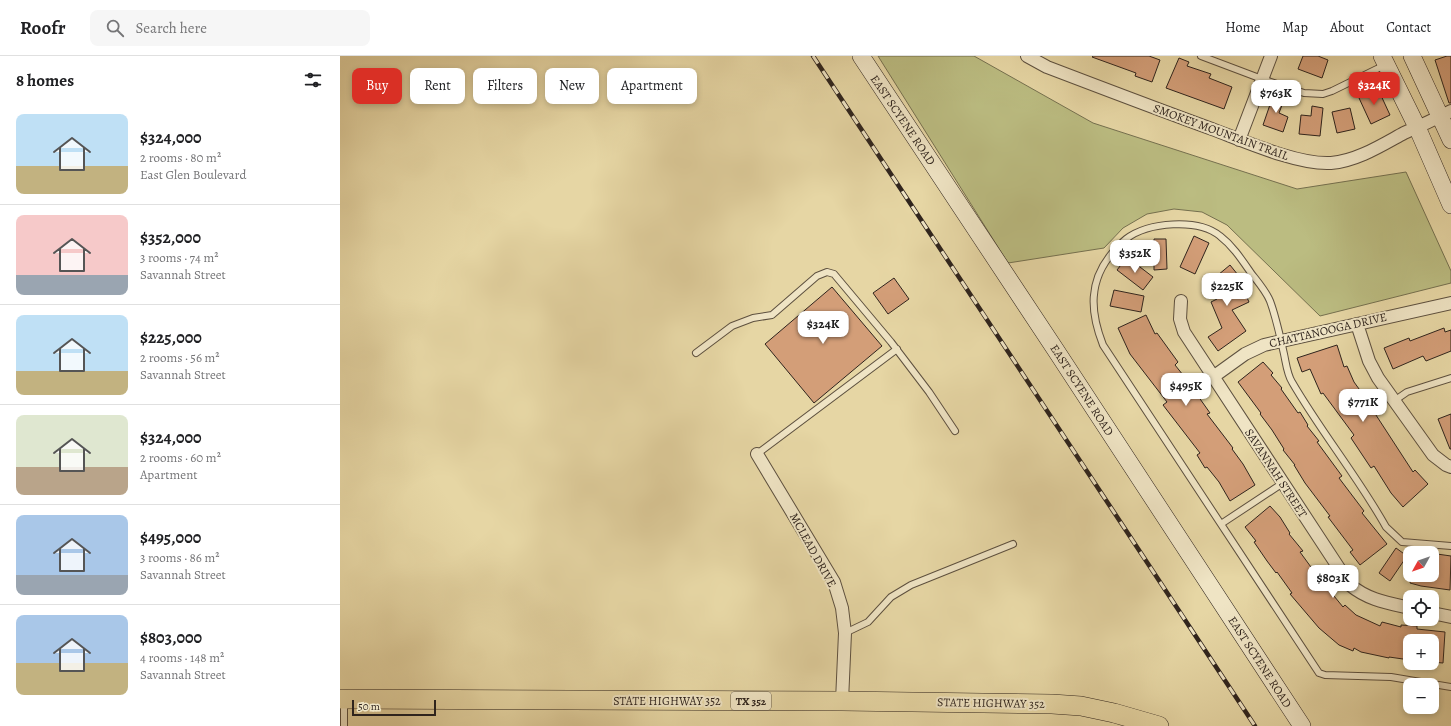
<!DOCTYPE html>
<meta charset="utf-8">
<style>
body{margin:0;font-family:Alegreya,serif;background:#f6f6f6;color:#202124;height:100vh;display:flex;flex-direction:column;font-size:15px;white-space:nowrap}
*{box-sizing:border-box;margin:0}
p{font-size:13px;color:#757577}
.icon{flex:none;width:22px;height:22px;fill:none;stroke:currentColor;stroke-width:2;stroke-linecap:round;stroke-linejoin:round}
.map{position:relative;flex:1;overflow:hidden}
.drawer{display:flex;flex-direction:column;background:#fff;width:340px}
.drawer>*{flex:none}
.guide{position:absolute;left:12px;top:12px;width:380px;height:36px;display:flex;gap:8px}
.needle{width:26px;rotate:230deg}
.buttons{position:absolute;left:1063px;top:490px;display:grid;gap:8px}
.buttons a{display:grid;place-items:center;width:36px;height:36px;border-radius:8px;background:#fff;box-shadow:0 2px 6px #0003;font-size:20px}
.scale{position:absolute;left:12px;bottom:10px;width:84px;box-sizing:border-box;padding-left:4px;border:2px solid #2f241d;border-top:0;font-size:11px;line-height:14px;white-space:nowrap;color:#2f241d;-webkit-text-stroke:3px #efe4c4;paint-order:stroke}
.price{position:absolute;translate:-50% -34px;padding:0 9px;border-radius:8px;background:#fff;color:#222;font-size:13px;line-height:26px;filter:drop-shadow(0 1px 2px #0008)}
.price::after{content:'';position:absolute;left:50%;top:24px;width:12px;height:9px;margin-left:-6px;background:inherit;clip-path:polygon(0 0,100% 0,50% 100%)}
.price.selected{background:#d93025;color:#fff}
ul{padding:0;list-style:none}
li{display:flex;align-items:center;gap:12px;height:100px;padding:0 16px}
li+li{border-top:1px solid #e0e0e0}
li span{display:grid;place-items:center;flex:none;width:112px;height:80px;border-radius:8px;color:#555}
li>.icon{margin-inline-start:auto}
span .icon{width:48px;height:48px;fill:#fffc;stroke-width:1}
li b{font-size:17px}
h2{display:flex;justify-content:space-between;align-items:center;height:48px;padding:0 16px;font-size:17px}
.chip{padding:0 14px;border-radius:8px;background:#fff;box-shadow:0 2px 6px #0003;font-size:14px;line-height:36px}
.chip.selected{background:#d93025;color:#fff}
header{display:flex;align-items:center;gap:24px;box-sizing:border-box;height:56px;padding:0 20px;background:#fff;border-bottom:1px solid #e0e0e0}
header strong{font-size:19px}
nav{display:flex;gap:22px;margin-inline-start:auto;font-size:14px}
.search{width:280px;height:36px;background:#f6f6f6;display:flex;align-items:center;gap:10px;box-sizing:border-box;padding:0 14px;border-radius:8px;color:#757577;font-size:15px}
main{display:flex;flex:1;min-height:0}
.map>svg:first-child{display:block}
.green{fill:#bbbc81;stroke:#75704f}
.building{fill:#d39e78;stroke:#2f241d}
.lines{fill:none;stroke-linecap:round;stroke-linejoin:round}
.lane-casing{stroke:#5d503f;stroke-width:8}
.street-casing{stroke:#5d503f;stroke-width:14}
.secondary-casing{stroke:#2f241d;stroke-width:18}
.primary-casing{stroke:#2f241d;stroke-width:20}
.lane{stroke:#efe4c4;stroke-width:6}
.street{stroke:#efe4c4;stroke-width:12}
.secondary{stroke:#efe4c4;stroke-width:17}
.primary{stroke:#e6d6a4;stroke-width:19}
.rail-casing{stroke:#2f241d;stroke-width:4.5}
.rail{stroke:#efe4c4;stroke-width:3;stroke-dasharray:9;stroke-linecap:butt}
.labels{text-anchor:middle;stroke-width:4;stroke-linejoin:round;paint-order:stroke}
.shield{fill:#efe4c4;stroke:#695e4f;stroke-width:1}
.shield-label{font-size:11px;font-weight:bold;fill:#2f241d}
.street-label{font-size:12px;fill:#2f241d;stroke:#efe4c4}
</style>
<header>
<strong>Roofr</strong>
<div class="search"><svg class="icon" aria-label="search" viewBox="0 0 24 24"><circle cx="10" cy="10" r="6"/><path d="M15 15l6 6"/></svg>Search here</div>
<nav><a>Home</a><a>Map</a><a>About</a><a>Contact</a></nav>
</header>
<main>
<section class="drawer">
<h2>8 homes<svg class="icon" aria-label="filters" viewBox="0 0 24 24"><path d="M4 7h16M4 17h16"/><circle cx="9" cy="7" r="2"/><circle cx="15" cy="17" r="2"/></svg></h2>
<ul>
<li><span style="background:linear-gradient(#bfe0f5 65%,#c2b280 0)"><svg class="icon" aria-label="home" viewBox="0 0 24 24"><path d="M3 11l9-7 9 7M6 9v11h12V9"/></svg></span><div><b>$324,000</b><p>2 rooms · 80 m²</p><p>East Glen Boulevard</p></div></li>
<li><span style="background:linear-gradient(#f6c9c9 75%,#9aa5b1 0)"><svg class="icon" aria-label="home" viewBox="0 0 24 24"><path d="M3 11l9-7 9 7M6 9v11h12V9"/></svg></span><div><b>$352,000</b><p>3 rooms · 74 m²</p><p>Savannah Street</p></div></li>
<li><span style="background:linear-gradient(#bfe0f5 70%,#c2b280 0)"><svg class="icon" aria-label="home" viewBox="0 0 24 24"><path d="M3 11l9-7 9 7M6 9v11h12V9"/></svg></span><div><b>$225,000</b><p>2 rooms · 56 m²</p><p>Savannah Street</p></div></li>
<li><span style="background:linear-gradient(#dfe7d0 65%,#b9a48a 0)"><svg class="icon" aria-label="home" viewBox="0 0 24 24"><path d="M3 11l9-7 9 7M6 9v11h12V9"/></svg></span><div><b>$324,000</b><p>2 rooms · 60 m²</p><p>Apartment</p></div></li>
<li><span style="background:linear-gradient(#a9c7e8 75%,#9aa5b1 0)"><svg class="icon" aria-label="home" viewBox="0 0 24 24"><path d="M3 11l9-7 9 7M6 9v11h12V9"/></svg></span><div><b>$495,000</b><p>3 rooms · 86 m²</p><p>Savannah Street</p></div></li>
<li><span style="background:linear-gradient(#a9c7e8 60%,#c2b280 0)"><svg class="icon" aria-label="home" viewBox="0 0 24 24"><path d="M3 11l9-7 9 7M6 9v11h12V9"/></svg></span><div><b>$803,000</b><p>4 rooms · 148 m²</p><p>Savannah Street</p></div></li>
</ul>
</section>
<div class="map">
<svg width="1111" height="670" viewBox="0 0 1111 670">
<rect width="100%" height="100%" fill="#e6d6a4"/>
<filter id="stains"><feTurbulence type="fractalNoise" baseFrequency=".005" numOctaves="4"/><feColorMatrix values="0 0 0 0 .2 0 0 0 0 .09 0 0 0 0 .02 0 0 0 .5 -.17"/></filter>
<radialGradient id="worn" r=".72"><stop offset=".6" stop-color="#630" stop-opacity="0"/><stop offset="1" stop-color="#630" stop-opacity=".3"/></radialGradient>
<path class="green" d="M538 0H634L753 67 957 133 1066 116 1111 215V227L980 260 887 169 862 156 834 153 807 158 783 172 764 192 668 207Z"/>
<path class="building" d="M753 0H809L820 4 812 26 795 20 796 17 752 1Z
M963 0H978L988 4 982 22 958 13Z
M1107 0H1111V47H1109L1095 4Z
M839 2 849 6 847 10 871 18 869 22 892 31 884 53 826 32Z
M1038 33 1050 59 1031 68 1019 42Z
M934 37 945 41 939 57 948 61 943 76 923 69Z
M972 50 983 52 980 80 959 78 961 59 971 60Z
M1010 52 1015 73 997 77 992 56Z
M854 180 869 187 855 218 840 211Z
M814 183H826L827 213 814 214Z
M787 201 813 221 803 234 777 214Z
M890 209 898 219 897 220 909 246 892 254 906 275 878 295 868 281 882 272 871 246 877 243 866 229Z
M554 222 569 243 548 258 533 237Z
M492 231 542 290 474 347 425 288Z
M774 234 804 240 801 256 770 250Z
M806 259 815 278 817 277 838 306 835 309 859 339 858 340 870 357 867 358 893 392 892 393 903 408 915 429 890 445 879 426 867 411 865 412 857 399 860 397 823 349 827 346 790 298 778 272Z
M1104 272 1105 276 1111 274V295L1086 305 1083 300 1053 313 1044 292 1069 282 1070 285Z
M997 289 1004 311 1007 310 1014 326 1035 355 1034 356 1073 416 1075 414 1088 428 1063 451 1051 437 1034 410 1031 412 1011 382 1014 379 983 337 981 338 970 313 962 316 957 302Z
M923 306 933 317 931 319 942 332 941 333 958 357 960 356 968 369 967 370 979 385 977 386 1002 420 999 422 1024 455 1022 457 1047 488 1020 509 1010 496 1013 494 988 461 990 460 965 427 954 409H955L943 394 944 393 932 374 920 358 921 357 898 326Z
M1111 358V393H1110L1098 363Z
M930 450 940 461 950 477 949 478 963 495 960 496 976 518 1003 551 1005 549 1016 559 1040 570 1042 566 1061 571V569L1077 570V573L1105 576 1103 607 1092 606V585H1070V604L1049 601V602L1021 596 1014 592 1013 595 999 589 979 572 950 538 952 537 937 516 936 517 927 505 914 486 916 485 905 471Z
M1056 492 1067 500 1050 525 1039 517Z
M1097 498 1111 500 1110 534 1081 530 1070 527 1072 519H1094Z"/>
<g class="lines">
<defs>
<path id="lane" d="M861 0 922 23 964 37 983 38 992 35 1045 9
M356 297 392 270 413 262 432 259 477 220 487 216 494 218 551 286 589 336 615 375
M1054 345 1067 336 1111 322
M417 398 557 293
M881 468 943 427
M1111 490 1062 486 1046 471C1018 421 981 376 952 326 947 318 946 307 944 298 940 280 936 261 930 245 926 235 918 226 911 217 902 204 893 190 880 180 858 162 808 166 786 183 781 187 777 192 773 196 748 225 750 256 763 289L979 617 985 619 1051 621 1111 631
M505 577 528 566 551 541 571 529 673 488
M4 645V670"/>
<path id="street" d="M687 0 707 11C762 32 817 53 872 73 904 85 958 109 991 107 1017 105 1042 89 1064 77 1080 70 1095 63 1111 55
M899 84 931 0
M841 245 840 263 844 276 1010 529C1028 544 1048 547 1070 552
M1017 268 1029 305 1038 322 1093 399 1106 409 1111 411
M873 321 905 298 924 289 1111 247
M417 398 494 526 502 552 505 577 502 645
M1092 557 1111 561"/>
<path id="secondary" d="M521 0 715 293 962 670
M1042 0 1077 71 1111 149
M1072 0 1111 84"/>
<path id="primary" d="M0 643 502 645 712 648 741 650 774 657 819 670"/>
</defs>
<use href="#lane" class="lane-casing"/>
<use href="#street" class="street-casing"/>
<use href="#secondary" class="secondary-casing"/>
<use href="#primary" class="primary-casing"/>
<use href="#lane" class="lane"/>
<use href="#street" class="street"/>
<use href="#secondary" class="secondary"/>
<use href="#primary" class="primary"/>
<defs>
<path id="rail" d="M473 0 915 670"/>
</defs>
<use href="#rail" class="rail-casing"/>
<use href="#rail" class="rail"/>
</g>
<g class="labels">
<rect class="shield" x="391" y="636" width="40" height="18" rx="3"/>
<g class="shield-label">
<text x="411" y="649">TX 352</text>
</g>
<g class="street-label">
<text transform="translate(563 64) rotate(56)" y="4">EAST SCYENE ROAD</text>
<text transform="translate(881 76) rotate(20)" y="4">SMOKEY MOUNTAIN TRAIL</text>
<text transform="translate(988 274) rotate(-13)" y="4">CHATTANOOGA DRIVE</text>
<text transform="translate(742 334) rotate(57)" y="4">EAST SCYENE ROAD</text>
<text transform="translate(936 417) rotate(57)" y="4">SAVANNAH STREET</text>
<text transform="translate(473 494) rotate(61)" y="4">MCLEAD DRIVE</text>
<text transform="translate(920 606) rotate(57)" y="4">EAST SCYENE ROAD</text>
<text x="327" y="649">STATE HIGHWAY 352</text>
<text transform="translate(651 647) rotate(1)" y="4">STATE HIGHWAY 352</text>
</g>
</g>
<rect width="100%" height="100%" filter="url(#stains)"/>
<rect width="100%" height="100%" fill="url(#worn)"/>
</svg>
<div class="buttons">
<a><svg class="needle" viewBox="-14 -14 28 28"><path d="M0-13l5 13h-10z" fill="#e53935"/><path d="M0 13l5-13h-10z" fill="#757577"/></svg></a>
<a><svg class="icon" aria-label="locate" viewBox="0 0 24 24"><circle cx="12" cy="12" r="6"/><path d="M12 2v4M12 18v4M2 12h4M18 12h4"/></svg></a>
<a>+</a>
<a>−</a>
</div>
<div class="scale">50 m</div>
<b class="price selected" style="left:1034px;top:50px">$324K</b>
<b class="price" style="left:936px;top:58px">$763K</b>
<b class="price" style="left:795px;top:218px">$352K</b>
<b class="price" style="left:887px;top:251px">$225K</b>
<b class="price" style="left:483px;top:289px">$324K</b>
<b class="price" style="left:846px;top:351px">$495K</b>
<b class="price" style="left:1023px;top:367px">$771K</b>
<b class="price" style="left:993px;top:543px">$803K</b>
<div class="guide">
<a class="chip selected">Buy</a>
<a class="chip">Rent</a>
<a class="chip">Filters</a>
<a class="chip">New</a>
<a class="chip">Apartment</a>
</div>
</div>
</main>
